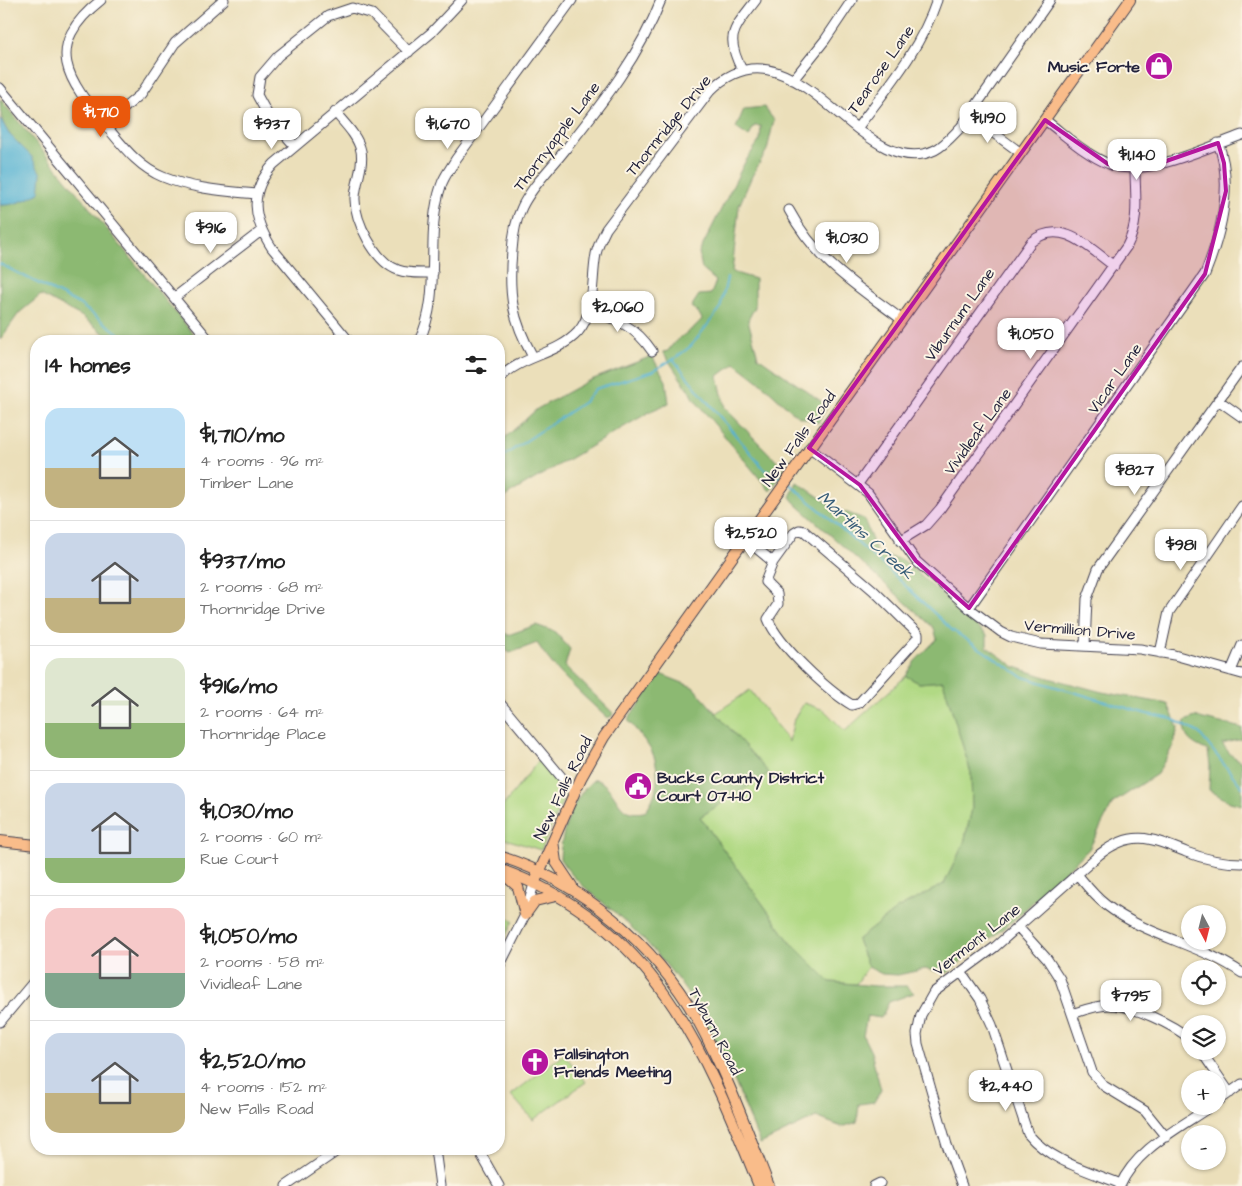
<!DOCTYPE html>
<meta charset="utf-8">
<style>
body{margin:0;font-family:"Architects Daughter",sans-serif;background:#f2f2f2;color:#222;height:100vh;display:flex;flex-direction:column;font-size:19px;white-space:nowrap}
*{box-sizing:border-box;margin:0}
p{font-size:16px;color:#767676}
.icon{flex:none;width:28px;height:28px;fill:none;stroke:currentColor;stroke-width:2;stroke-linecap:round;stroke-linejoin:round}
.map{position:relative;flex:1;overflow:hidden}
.panel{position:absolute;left:30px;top:335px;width:475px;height:820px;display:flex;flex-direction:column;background:#fff;border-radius:20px;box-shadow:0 1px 4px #0004}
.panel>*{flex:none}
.needle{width:32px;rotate:173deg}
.tools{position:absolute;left:1181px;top:905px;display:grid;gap:10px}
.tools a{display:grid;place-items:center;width:45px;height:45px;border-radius:50%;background:#fff;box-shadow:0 1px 4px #0004;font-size:25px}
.price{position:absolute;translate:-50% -42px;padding:0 11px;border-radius:10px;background:#fff;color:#222;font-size:16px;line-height:32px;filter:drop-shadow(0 1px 2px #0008)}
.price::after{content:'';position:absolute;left:50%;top:30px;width:15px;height:11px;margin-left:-8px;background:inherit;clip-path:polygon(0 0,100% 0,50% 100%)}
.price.on{background:#ea580c;color:#fff}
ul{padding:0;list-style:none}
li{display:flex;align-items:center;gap:15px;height:125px;padding:0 15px}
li+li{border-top:1px solid #e0e0e0}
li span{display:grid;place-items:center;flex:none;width:140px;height:100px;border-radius:15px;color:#555}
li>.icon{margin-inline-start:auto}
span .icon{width:60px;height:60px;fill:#fffc;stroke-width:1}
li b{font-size:21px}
h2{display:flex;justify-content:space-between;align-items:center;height:60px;padding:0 15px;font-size:21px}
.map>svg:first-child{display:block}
.green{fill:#b1d984;stroke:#6a7e60}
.forest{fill:#8cb972;stroke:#576e56}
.water{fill:#55b2d3;stroke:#3c6a87}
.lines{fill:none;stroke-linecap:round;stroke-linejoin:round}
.stream{stroke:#55b2d3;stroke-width:2}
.minor-casing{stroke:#403e4e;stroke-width:11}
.major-casing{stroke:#403e4e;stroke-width:12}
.minor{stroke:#fff;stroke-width:9}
.major{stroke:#f9bc8a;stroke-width:10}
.marked{fill:#b5179e;fill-opacity:0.2;stroke:#b5179e;stroke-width:4;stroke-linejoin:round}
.labels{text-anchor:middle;stroke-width:4;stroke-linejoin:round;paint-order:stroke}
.poi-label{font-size:16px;font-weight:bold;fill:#22223b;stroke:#fcf5e5;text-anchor:start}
.street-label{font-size:16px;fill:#22223b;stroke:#fcf5e5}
.water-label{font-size:18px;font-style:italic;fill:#365c78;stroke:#fcf5e5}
</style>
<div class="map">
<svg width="1242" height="1186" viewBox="0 0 1242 1186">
<rect width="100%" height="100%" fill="#fcf5e5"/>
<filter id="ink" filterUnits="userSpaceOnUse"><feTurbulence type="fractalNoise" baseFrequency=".02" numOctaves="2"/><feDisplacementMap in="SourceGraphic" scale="10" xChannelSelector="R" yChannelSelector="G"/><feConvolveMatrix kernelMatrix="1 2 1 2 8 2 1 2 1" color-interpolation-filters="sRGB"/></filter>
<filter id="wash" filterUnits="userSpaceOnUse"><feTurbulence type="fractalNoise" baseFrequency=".0096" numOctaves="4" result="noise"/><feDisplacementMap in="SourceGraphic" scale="20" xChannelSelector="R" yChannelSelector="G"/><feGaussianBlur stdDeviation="1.12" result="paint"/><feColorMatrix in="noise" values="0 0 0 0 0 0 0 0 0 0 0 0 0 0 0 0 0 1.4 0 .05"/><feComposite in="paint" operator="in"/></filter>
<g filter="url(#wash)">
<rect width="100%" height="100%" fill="#ebdfba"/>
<path class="green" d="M906 676 919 683 943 681 971 773 972 809 964 843 944 884 897 909 857 940 868 967 856 984 830 982 790 942 700 817 768 773 716 713 750 690 789 742 794 719 804 703 824 710 845 731Z
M539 760 565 795 541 850 499 837V811Z
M499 911 513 921 499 950Z
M564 1054 586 1082 533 1120 511 1095Z"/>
<path class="forest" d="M0 99 199 341H110V338L81 316 41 295 19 313 0 340V205H5L31 156C10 135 0 131 0 99Z
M764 107 774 120 767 150 752 176 739 206 732 272 755 279V307L748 320 758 357 828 406 818 423 797 416 761 383 735 363 718 376 725 408 785 470 770 491 697 403 663 352 668 351C676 337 692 332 702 319L698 312 691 307 699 295 711 294 716 281 702 269 699 253 745 162 760 140 761 126H754L749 137 736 128 744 109Z
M652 356 666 381 669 403 653 410 509 494 499 505V443L537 409 586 382Z
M797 482 837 509 864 519 877 554 903 560 987 635V647L1015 667 1049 678 1102 692 1168 704 1178 728 1173 746 1157 774 1113 803 1089 849 1015 919 947 973 925 969 898 975 882 974 868 967 857 940 897 909 944 884 964 843 972 809 971 773 943 681 919 683 906 676 915 661 937 639 934 628 796 504 790 497Z
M536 625 555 632 570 649 565 666 613 713 612 716 607 718C583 695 555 672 537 643L510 653 499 645V629L508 635Z
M660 674 693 687 769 773 700 817 790 942 830 982 876 986H907L914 993 889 1002 881 1018 867 1016 863 1036 871 1052 881 1090 874 1102 859 1104 857 1122 842 1127 816 1117 760 1144C735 1080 709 1014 662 960 646 941 628 923 608 907 588 889 575 882 560 859 561 832 573 795 595 779 600 781 605 784 608 788 621 802 620 816 644 812 658 798 661 770 652 752 646 741 636 730 628 720Z
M1195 717 1242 728V739L1222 744 1231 755 1242 762V805L1230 802 1209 790 1210 765 1208 751C1194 744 1182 740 1185 721Z"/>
<path class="water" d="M0 118 9 134 31 156 41 174 39 193C27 199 14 206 0 205Z"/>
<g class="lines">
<path class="stream" d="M0 264 79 304 129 341
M674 359 691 346 720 309 727 278
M499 459 584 402 595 389 653 371 673 359 705 399 765 470 784 479
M790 484 892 573 952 630 1023 677 1147 714 1172 719 1199 733 1242 787"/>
</g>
</g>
<g filter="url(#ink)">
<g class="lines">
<defs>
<path id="minor" d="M101 0C42 47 67 79 107 127 123 146 138 167 163 177 192 189 226 191 256 194
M742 70C724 35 734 29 756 0
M793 80 825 40 852 0
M0 88 210 341
M335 112C344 123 358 136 361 151 364 166 356 181 355 197 354 220 375 262 398 270 409 274 421 273 433 273
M969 115 1021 153
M1045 120C1065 135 1086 155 1109 164 1143 179 1208 147 1242 135
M105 124 141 94 175 43 224 0
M858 127C888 87 921 48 937 0
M295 146 269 117 257 95 260 77 278 56 328 16 352 8 372 14 409 52
M789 210C816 261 857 286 901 319
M175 297 261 231
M589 311C616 318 636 327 652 351
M349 341 272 248C253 219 248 192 274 164L431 33 462 0
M419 341C443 293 424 236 441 186 444 176 451 168 456 159L572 0
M533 357C512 319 508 294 512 251 513 236 515 221 522 207 532 186 551 168 565 150 603 102 639 57 661 0
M499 379C520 356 557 355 578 332 596 311 591 280 596 254 598 245 602 237 606 229L710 91C794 8 860 186 935 150 945 145 953 135 961 127L1050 0
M1218 400 1242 417
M809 448 868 493 916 561 969 608 1001 632 1011 637 1041 644 1140 649 1174 655 1242 674
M858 484 1031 242C1061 217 1089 248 1114 266
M799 530 804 531 873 590 918 634V638L859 703 852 705C828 691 778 645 768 619L778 604 777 594 765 582 773 562 794 533Z
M744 538 773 562
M900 541 926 525 940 509 1127 246C1140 221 1135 196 1135 169
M969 608 1205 274C1221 234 1234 184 1218 143
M1085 646 1087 599 1098 569 1242 367
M1160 653 1169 612 1242 506
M1231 671 1242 645
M499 702 574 792
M1077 874C1086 885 1094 896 1106 905 1146 936 1200 944 1242 973
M1018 927 1047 959 1060 979 1092 1072 1104 1086 1145 1111 1166 1137
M499 967 525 915 534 884
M961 972 980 999 992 1025 1028 1134C1050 1161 1089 1171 1121 1184
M1072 1014C1084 1010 1097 1005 1110 1005 1132 1005 1174 1025 1190 1039
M0 1022 36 979
M1201 1051 1230 1093
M1218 1101 1242 1084
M435 1149 440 1186
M478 1149 499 1186
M286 1186 340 1149
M874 1186 880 1183
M962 1186 947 1145 918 1044 917 1034 921 1015 934 992 995 947 1100 854C1133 829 1151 838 1186 852 1204 859 1223 863 1242 863
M1120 1186C1136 1149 1178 1129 1211 1106"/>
<path id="major" d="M0 841 36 845
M553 841 556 862 572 886
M499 856C582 882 654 944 697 1019 726 1072 747 1130 769 1186
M499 869C653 924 703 1046 759 1186
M503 874 518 887 525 915
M534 884 581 778 604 737 1130 0
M525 915 535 901 556 896"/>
</defs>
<use href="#minor" class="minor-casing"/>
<use href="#major" class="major-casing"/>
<use href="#minor" class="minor"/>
<use href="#major" class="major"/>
</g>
</g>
<path class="marked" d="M1045 120 1108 164 1128 169 1149 167 1218 143 1224 163 1226 191 1205 274 969 608 916 561 860 485 809 448Z"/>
<defs>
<symbol id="shop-disc" viewBox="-11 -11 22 22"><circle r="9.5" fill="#b5179e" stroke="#fcf5e5"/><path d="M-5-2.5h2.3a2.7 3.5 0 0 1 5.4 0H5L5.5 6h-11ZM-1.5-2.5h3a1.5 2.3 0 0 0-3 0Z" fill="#fff"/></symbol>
<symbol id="civic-disc" viewBox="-11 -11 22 22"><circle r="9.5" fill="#b5179e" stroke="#fcf5e5"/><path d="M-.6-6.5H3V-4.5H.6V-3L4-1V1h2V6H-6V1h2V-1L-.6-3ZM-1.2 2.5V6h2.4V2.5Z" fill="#fff"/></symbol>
<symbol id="church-disc" viewBox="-11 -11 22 22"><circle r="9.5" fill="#b5179e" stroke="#fcf5e5"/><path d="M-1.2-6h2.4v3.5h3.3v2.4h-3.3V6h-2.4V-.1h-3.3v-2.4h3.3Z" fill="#fff"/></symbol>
</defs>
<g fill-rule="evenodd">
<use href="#shop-disc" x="1143" y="50" width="32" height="32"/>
<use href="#civic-disc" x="622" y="770" width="32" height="32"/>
<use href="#church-disc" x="519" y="1046" width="32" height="32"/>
</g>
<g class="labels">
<g class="poi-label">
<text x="1140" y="72" text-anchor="end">Music Forte</text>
<text x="657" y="783">Bucks County District<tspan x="657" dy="18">Court 07-1-10</tspan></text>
<text x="554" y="1059">Fallsington<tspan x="554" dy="18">Friends Meeting</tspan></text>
</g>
<g class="street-label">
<text transform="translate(880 69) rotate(-55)" y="6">Tearose Lane</text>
<text transform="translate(668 125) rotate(-51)" y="6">Thornridge Drive</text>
<text transform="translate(556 136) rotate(-53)" y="6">Thornyapple Lane</text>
<text transform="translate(959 314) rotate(-55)" y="6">Viburnum Lane</text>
<text transform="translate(1114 378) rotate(-55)" y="6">Vicar Lane</text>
<text transform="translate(977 431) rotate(-54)" y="6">Vividleaf Lane</text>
<text transform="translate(798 438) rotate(-54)" y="6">New Falls Road</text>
<text transform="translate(1080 629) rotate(5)" y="6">Vermillion Drive</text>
<text transform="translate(562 788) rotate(-64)" y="6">New Falls Road</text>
<text transform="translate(976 939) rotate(-38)" y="6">Vermont Lane</text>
<text transform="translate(716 1031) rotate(62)" y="6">Tyburn Road</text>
</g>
<g class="water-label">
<text transform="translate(866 535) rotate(42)" y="6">Martins Creek</text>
</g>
</g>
</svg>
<div class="tools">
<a><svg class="needle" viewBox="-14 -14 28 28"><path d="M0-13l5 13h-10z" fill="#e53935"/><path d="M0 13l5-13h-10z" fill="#767676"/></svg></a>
<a><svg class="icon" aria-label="locate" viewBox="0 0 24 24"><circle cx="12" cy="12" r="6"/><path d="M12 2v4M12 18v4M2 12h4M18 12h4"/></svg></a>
<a><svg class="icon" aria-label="layers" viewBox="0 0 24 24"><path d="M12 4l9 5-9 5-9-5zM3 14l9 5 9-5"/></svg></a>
<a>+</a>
<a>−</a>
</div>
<b class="price on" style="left:101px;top:138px">$1,710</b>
<b class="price" style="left:988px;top:144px">$1,190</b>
<b class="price" style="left:272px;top:150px">$937</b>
<b class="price" style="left:448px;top:150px">$1,670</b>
<b class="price" style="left:1137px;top:181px">$1,140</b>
<b class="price" style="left:211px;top:254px">$916</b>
<b class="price" style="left:847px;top:264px">$1,030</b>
<b class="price" style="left:618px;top:333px">$2,060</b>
<b class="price" style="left:1031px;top:360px">$1,050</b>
<b class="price" style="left:1135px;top:496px">$827</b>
<b class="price" style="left:751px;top:559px">$2,520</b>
<b class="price" style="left:1181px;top:571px">$981</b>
<b class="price" style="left:1131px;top:1022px">$795</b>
<b class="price" style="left:1006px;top:1112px">$2,440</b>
<section class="panel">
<h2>14 homes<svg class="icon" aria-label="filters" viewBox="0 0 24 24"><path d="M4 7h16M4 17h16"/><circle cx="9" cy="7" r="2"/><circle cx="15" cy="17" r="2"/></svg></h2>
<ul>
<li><span style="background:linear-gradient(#bfe0f5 60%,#c2b280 0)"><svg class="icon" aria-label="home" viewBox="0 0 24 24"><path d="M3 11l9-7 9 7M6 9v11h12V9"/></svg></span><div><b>$1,710/mo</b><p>4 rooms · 96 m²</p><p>Timber Lane</p></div></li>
<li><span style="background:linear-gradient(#c9d6e8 65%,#c2b280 0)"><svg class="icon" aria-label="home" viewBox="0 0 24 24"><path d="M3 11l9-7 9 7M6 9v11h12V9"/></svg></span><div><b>$937/mo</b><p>2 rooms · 68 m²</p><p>Thornridge Drive</p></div></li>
<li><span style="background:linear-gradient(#dfe7d0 65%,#8fb573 0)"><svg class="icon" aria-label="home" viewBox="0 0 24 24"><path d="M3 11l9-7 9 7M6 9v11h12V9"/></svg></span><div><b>$916/mo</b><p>2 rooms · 64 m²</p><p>Thornridge Place</p></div></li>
<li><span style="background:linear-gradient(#c9d6e8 75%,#8fb573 0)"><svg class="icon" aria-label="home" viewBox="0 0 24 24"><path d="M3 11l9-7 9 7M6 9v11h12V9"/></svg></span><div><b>$1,030/mo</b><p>2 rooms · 60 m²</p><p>Rue Court</p></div></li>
<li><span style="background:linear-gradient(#f6c9c9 65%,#7fa58c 0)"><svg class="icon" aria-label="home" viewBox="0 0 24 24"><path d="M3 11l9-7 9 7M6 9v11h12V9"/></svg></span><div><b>$1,050/mo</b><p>2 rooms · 58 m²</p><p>Vividleaf Lane</p></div></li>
<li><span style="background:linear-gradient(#c9d6e8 60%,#c2b280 0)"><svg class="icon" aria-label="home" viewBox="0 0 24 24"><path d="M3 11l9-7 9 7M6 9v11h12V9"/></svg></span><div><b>$2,520/mo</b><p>4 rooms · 152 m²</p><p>New Falls Road</p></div></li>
</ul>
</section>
</div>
